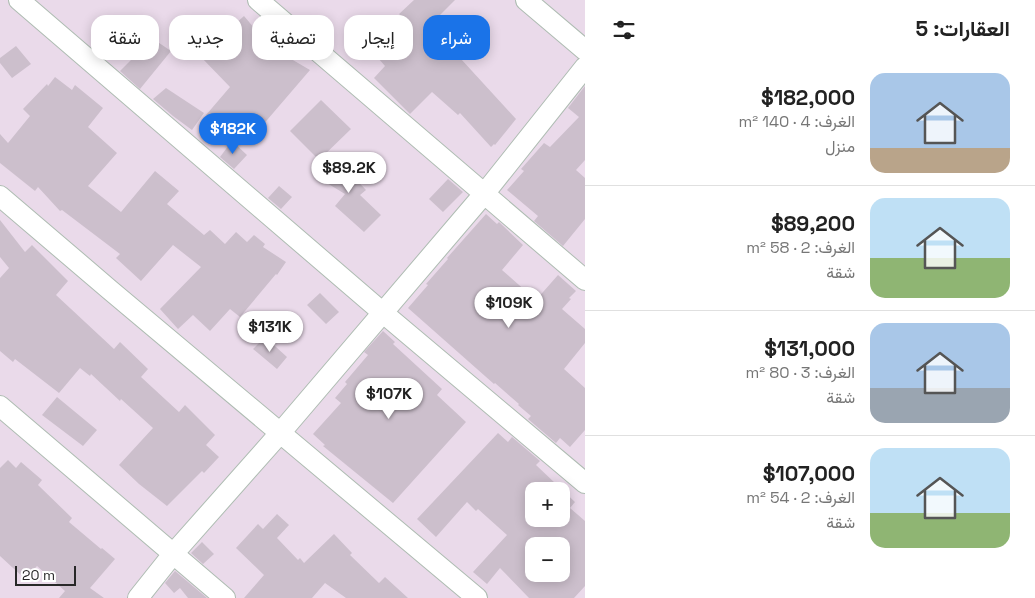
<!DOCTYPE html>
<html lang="ar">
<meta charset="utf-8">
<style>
body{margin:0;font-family:"Space Grotesk",Vazirmatn,sans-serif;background:#f6f6f6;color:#222;direction:rtl;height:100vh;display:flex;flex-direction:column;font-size:19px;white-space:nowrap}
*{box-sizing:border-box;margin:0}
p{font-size:16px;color:#767676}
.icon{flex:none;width:28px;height:28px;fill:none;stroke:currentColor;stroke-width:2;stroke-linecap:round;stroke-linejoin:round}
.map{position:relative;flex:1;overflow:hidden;direction:ltr}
.sheet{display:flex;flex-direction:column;background:#fff;width:450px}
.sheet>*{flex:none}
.guide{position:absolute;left:15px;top:15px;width:475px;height:45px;direction:rtl;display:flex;gap:10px}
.tools{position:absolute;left:525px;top:482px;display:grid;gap:10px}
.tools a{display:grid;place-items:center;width:45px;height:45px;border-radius:10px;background:#fff;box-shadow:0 2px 12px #0003;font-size:25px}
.scale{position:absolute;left:15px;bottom:12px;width:61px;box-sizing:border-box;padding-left:5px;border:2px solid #282828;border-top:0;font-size:14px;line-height:18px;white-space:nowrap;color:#282828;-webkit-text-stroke:4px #fff;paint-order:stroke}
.price{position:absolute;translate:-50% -42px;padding:0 11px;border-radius:18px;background:#fff;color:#222;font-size:16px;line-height:32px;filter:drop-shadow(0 1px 2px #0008)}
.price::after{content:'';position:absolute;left:50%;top:30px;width:15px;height:11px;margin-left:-8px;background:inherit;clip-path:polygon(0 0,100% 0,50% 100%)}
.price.active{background:#1a73e8;color:#fff}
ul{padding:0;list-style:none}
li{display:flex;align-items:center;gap:15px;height:125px;padding:0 25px}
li+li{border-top:1px solid #e0e0e0}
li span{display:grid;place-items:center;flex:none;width:140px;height:100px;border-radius:15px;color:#555}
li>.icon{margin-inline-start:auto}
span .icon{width:60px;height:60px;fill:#fffc;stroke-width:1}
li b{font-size:21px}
h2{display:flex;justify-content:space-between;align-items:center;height:60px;padding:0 25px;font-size:21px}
.pill{padding:0 18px;border-radius:15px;background:#fff;box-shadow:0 2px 12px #0003;font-size:18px;line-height:45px}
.pill.active{background:#1a73e8;color:#fff}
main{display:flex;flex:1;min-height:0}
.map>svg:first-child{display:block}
.building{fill:#ccbfcc;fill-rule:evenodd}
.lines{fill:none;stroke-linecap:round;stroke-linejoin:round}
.minor-casing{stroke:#aebcb2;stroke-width:22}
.minor{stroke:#fff;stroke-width:20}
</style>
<main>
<section class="sheet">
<h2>العقارات: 5<svg class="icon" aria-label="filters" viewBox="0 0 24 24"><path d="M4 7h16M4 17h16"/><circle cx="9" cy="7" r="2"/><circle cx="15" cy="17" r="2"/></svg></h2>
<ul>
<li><span style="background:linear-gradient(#a9c7e8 75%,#b9a48a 0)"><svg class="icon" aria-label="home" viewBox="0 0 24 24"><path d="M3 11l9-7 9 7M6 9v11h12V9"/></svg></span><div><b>$182,000</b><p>الغرف: 4 · 140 m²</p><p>منزل</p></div></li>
<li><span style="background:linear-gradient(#bfe0f5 60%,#8fb573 0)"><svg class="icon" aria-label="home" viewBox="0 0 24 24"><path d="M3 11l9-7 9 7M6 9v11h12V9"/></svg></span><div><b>$89,200</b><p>الغرف: 2 · 58 m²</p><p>شقة</p></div></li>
<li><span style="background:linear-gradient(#a9c7e8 65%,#9aa5b1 0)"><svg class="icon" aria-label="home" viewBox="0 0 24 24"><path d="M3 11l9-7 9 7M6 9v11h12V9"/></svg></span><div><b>$131,000</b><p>الغرف: 3 · 80 m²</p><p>شقة</p></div></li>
<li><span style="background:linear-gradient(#bfe0f5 65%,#8fb573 0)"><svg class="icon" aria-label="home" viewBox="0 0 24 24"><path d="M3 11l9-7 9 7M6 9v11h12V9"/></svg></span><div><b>$107,000</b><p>الغرف: 2 · 54 m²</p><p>شقة</p></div></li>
</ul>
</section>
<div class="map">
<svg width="585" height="598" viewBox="0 0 585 598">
<rect width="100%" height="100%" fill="#eadaea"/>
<path class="building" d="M414 0H455L438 17 472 46 461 59 516 119 495 145 494 144 491 147 460 113 458 115 432 92 410 114 374 78 385 66 370 49 403 18 399 14Z
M244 16 255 29 266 37 262 42 310 70 250 140 206 115 230 87 200 56Z
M137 28 171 51 140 89 120 71 136 55 124 46Z
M16 46 31 64 12 78 0 63V58Z
M55 77 72 90 75 85 103 108 88 127 117 153 88 186 121 212 155 171 179 191 167 204 204 235 210 230 225 244 236 232 247 242 254 235 265 244 263 247 286 262 277 275 276 274 240 317 230 309 210 331 193 315 178 329 160 309 201 267 173 245 141 281 116 258 120 254 62 210 60 211 38 187 35 191 0 163V134L8 143 30 116 23 109 47 84 48 86Z
M585 86V160L576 170 585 178V219L563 246 534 221 538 216 507 190 524 171 521 169 544 143 550 147 579 117 568 108Z
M166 88 204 113 192 130 173 116 153 99Z
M321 100 351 129 319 160 290 131Z
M232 141 247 155 234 169 220 157Z
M331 153 366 190 360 195 381 215 364 232 335 206 345 194 317 177Z
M448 179 463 192 443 212 429 199Z
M279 186 292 197 281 209 268 198Z
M486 214 497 224 499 222 523 245 502 270 536 300 558 275 576 291 569 298 571 299 562 309 585 329V343L564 369 585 388V430L570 447 560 438 556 443 528 419 531 416 518 405 519 404 495 383 494 384 408 308 428 285 426 284 448 259 447 258Z
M0 220 25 252 32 245 68 281 56 295 114 349 120 342 148 369 141 377 179 412 185 405 215 435 206 445 219 457 204 473 202 471 167 506 139 484 119 465 153 428 121 399 120 401 91 374 90 376 80 368 59 393 15 359 13 362 0 351V278L9 268 0 257Z
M320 293 339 312 326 324 307 305Z
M383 331 395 342 393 344 442 389 437 395 466 422 393 503 323 446 325 445 313 434 341 403 335 398 347 384 345 382 368 355 364 352Z
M265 337 287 357 277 369 253 349Z
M57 397 97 430 83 446 42 415Z
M498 433 508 442 512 437 540 461 536 465 575 502 570 508 585 521V586L574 598H529L500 568 487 584 473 572 507 535 478 509 476 511 467 502 436 537 417 519ZM534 491H561V519H534ZM534 546H561V574H534Z
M8 460 16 468 21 462 42 480 38 485 72 518 69 522 101 549 102 548 115 559 90 588 104 598H59L65 591 37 566 25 579 0 556V468Z
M277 514 289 525 277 538 298 560 300 558 304 563 334 534 352 553 350 555 379 583 385 577 408 598H346L325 583 312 598H244L264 575 236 548 258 524 263 529Z
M202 542 214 554 203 564 191 553Z
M175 571 207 598H188L180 588 174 593 165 583Z"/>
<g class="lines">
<defs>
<path id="minor" d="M19 0 382 312 585 483
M258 0 585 280
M526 0 585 50
M0 196 110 290 477 598
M0 406 225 598
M138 598 173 554 281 432 484 194 585 67"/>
</defs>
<use href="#minor" class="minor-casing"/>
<use href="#minor" class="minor"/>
</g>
</svg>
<div class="tools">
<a>+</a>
<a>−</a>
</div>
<div class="scale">20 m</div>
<b class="price active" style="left:233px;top:155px">$182K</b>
<b class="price" style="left:349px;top:194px">$89.2K</b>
<b class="price" style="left:509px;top:329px">$109K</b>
<b class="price" style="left:270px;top:353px">$131K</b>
<b class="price" style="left:389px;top:420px">$107K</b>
<div class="guide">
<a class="pill active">شراء</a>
<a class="pill">إيجار</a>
<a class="pill">تصفية</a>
<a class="pill">جديد</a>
<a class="pill">شقة</a>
</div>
</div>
</main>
